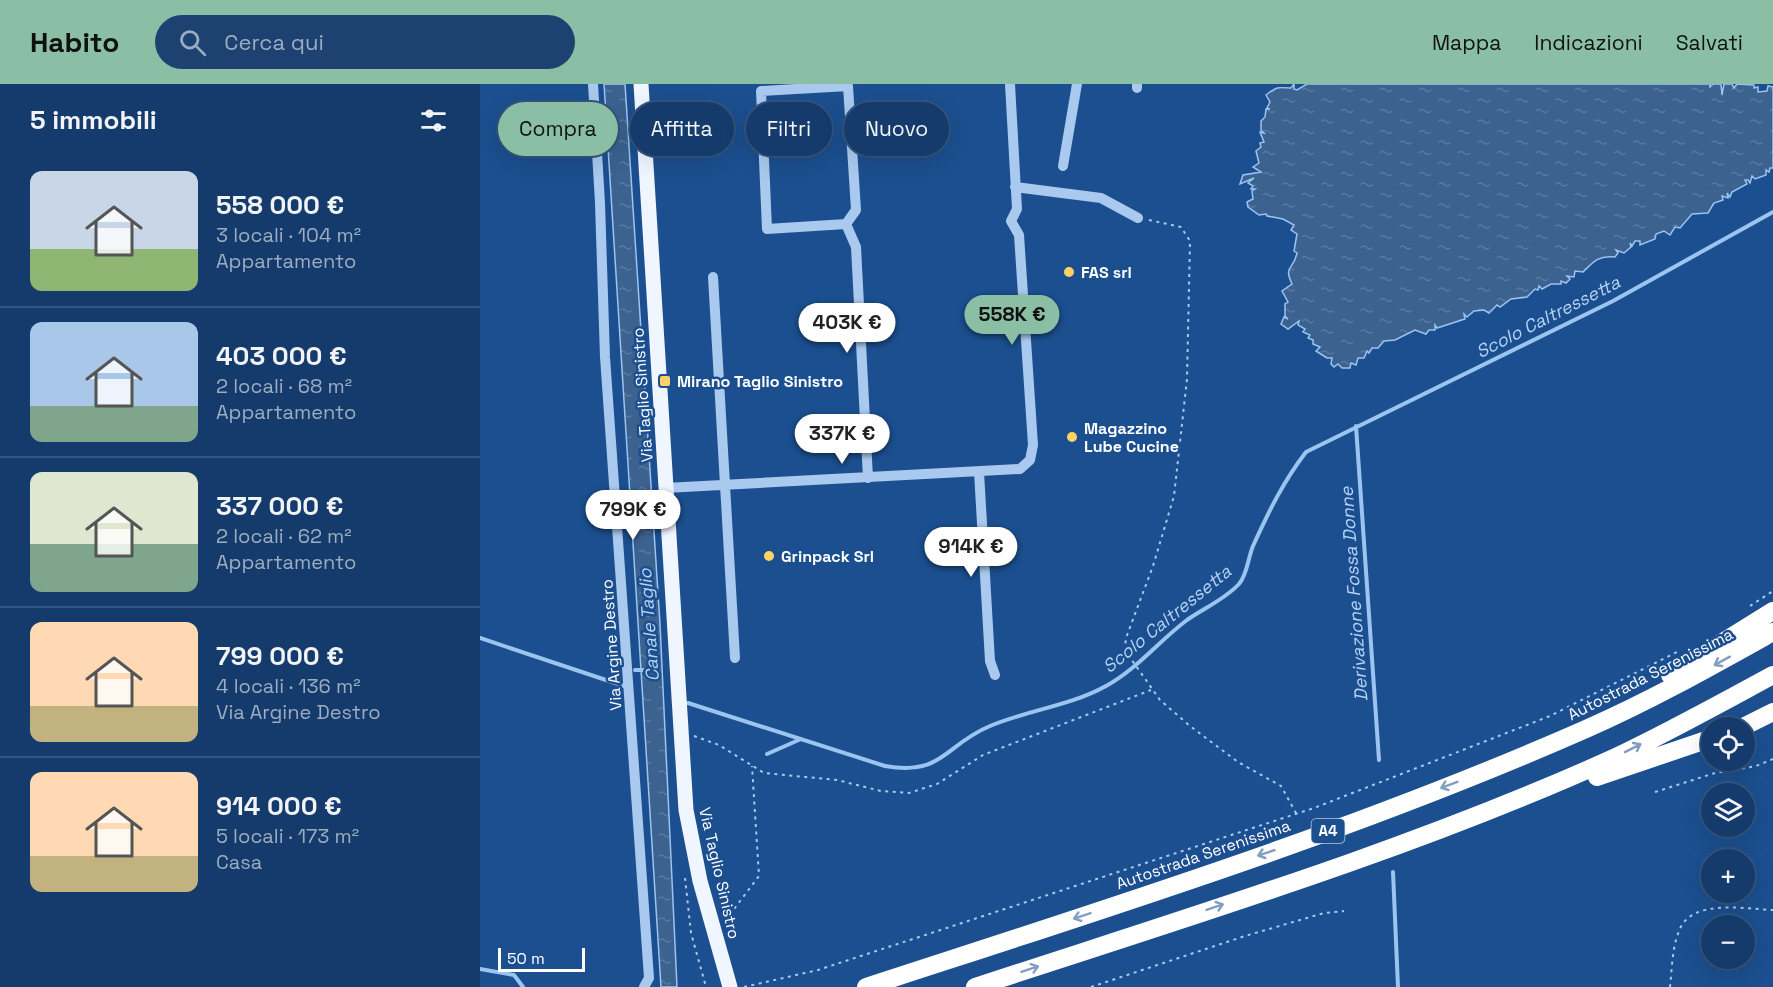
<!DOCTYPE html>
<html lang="it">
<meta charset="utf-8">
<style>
body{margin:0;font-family:"Space Grotesk",sans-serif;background:#1d4271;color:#f1f3f6;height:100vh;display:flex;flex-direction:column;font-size:22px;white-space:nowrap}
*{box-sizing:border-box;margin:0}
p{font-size:20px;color:#9dadc1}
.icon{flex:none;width:33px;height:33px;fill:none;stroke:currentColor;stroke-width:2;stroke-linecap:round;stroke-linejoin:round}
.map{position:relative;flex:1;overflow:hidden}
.drawer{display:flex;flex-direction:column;background:#143b6b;width:480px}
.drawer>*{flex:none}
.banner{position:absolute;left:18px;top:18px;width:570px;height:54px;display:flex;gap:12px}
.controls{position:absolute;left:1221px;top:633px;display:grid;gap:12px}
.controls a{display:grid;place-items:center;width:54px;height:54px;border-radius:50%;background:#143b6b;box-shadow:0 6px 24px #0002,0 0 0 2px #33557e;font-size:30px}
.scale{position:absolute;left:18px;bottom:15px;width:87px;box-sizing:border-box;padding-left:6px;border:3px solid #fff;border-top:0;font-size:16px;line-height:21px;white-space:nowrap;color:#fff;-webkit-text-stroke:4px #1b4f8f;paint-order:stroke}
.price{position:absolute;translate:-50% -51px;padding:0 14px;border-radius:21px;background:#fff;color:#222;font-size:20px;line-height:39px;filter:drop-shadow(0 2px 3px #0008)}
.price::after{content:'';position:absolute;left:50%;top:36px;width:18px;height:14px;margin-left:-9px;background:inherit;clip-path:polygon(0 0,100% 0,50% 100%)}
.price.on{background:#8abfa5;color:#111}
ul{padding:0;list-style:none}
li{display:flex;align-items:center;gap:18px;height:150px;padding:0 30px}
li+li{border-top:2px solid #33557e}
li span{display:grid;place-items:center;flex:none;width:168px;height:120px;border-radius:12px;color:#555}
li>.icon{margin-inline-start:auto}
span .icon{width:72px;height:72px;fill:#fffc;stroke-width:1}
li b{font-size:26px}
h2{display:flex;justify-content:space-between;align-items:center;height:72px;padding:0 30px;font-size:26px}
.chip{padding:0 21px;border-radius:27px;background:#143b6b;box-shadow:0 6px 24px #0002,0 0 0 2px #33557e;font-size:21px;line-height:54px}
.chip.on{background:#8abfa5;color:#111}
header{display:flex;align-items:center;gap:36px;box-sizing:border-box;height:84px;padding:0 30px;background:#8abfa5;color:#111}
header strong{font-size:28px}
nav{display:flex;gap:33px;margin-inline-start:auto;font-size:21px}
.search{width:420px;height:54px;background:#1d4271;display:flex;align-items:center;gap:15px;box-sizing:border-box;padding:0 21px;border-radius:33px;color:#9dadc1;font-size:22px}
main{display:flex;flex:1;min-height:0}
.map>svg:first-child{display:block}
.water{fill:url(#water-ripples);stroke:#9cc4f0;stroke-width:1.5}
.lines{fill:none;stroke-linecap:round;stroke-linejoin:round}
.stream{stroke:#9cc4f0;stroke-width:4}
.path{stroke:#a9c9ee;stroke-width:2;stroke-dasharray:3 4.5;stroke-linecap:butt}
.minor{stroke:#a9c9ee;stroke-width:10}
.major{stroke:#f0f6ff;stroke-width:15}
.highway{stroke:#fff;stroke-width:18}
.oneway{stroke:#829ec1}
.poi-dot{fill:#ffd166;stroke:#1b4f8f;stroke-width:2}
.labels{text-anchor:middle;stroke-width:5;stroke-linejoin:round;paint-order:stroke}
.shield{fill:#1b4f8f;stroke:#bbcadd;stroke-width:1.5}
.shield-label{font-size:15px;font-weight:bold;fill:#fff}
.poi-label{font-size:16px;font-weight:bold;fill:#fff;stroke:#1b4f8f;text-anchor:start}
.street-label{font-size:16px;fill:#fff;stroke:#1b4f8f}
.water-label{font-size:18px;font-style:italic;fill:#b5d3f5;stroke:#1b4f8f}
</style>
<header>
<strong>Habito</strong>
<div class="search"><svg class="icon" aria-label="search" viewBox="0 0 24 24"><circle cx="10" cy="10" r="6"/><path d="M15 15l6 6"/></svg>Cerca qui</div>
<nav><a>Mappa</a><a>Indicazioni</a><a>Salvati</a></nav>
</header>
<main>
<section class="drawer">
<h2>5 immobili<svg class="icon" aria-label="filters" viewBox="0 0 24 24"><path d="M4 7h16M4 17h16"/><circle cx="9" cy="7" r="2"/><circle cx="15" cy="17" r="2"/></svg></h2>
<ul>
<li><span style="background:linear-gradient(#c9d6e8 65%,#8fb573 0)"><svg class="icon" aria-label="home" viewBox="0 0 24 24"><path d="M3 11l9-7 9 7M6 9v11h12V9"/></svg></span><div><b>558 000 €</b><p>3 locali · 104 m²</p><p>Appartamento</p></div></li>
<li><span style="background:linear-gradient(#a9c7e8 70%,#7fa58c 0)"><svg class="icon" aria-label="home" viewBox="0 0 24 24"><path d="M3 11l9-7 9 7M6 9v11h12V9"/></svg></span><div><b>403 000 €</b><p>2 locali · 68 m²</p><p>Appartamento</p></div></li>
<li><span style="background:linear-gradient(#dfe7d0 60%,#7fa58c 0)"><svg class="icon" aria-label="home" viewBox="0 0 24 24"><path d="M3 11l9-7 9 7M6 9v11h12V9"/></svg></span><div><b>337 000 €</b><p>2 locali · 62 m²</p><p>Appartamento</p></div></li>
<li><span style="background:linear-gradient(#ffd9b3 70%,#c2b280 0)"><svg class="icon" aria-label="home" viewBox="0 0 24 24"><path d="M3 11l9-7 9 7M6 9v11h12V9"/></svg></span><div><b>799 000 €</b><p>4 locali · 136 m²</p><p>Via Argine Destro</p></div></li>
<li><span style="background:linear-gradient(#ffd9b3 70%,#c2b280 0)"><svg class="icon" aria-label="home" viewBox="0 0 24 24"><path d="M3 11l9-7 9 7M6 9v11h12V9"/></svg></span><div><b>914 000 €</b><p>5 locali · 173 m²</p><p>Casa</p></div></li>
</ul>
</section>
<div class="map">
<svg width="1293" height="903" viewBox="0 0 1293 903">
<defs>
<pattern id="water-ripples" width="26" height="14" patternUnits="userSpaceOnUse" patternTransform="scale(1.5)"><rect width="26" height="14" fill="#3c6290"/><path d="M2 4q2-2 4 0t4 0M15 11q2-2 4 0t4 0" fill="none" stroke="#597aa1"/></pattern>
</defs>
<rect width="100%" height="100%" fill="#1b4f8f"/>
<path class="water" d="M124 0H145L180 540 197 903H181Z
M814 0V5L817 6 827 0H1230V3L1233 0H1241L1242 11 1244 0H1252L1254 4 1257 0 1274 1V4L1278 3V8L1287 7 1288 2 1293 3V84H1290L1289 88 1286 86V91L1275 95 1272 92 1270 99 1268 96H1265L1267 100 1252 108 1250 113 1247 109 1248 114 1242 112 1243 116 1234 119 1228 129 1212 130 1200 144 1195 143 1190 151 1184 147 1176 150 1175 155 1160 161V157H1155L1152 162 1150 159 1151 163 1144 169 1136 166 1138 169 1135 173C1118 171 1113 178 1103 188L1095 187 1094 193 1087 192 1090 195 1086 199 1081 197V200H1071L1062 205 1059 202 1058 206 1055 205 1047 213 1031 215 1020 223 1017 221 1009 229 1004 226 994 227 987 233 984 230 985 235 957 244 955 241V246H949L946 250 935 246 915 256 904 257 898 264H892L889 269 887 267 884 274H878L876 281 871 279 870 284H862L858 280 854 283 851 280 852 274H847L836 267 840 263 833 260V256L828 254 830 251 823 248 825 245 818 241 819 237 808 245 801 240 804 233 808 235 805 232V220L808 218 802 207 812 200C803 181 814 186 817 169L814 167 817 150 811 146 814 141 803 135 787 132 786 130 779 131 768 123 767 118 773 115 772 107 775 105H771L773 102 768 99 774 94 760 100 763 91 781 88 773 83 779 79 776 67 781 63 780 59 784 58 780 48 784 49 781 46V37L785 33 786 25H790L787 24 790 18 786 11C797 3 795 3 811 4Z"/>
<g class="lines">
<path class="stream" d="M876 342 899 676
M0 554 147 603
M155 586H167
M208 619 405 682C464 692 464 661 510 642 548 626 590 622 626 602 657 585 679 557 707 536 724 524 744 516 759 500 767 491 768 474 773 462 789 427 803 398 826 368L1133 217 1293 128
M287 670 321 655
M913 788 918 903
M0 885 34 891 43 903"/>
<path class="path" d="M669 136 701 143 710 157 707 295 694 412 673 482 646 554 645 563 649 572 680 616 710 642 758 678 801 702 816 729
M1270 522 1293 507
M214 652 239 661 284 689 357 696 401 707 429 709 457 700 503 671 671 606
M1175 708 1235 689 1276 682 1293 675
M205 794 211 849 226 903
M248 845V833L279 792 272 682
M264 903 338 886 834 724 1070 632 1199 567
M611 903 765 852 844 829 864 827
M1190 903C1192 885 1192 864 1199 847 1211 814 1265 825 1293 826"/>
<path class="minor" d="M113 0 120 119 125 273 169 894 164 903
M368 2 376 126 366 140 287 145 281 7Z
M657 4V0
M583 82 597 0
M535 103 621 114 658 134
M366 140 376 163 388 394
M233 193 255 574
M499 388 510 577 515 591
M185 404 540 385 550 376 553 361 539 151 531 137 537 125 530 0"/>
<path class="major" d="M161 0 206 726 220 797 250 903"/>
<path class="highway" d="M1190 591 1293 527
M1261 644 1293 628
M1117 693 1232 654
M386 903C628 824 872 748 1106 645 1170 617 1232 582 1293 548
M495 903C708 833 931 766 1136 673 1189 648 1241 619 1293 591"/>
</g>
<defs><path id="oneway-shaft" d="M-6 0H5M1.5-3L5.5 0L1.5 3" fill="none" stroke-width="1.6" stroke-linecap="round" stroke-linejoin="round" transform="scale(1.5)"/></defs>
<g class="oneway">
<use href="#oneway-shaft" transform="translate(1242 577) rotate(151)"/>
<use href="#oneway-shaft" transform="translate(1153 664) rotate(-27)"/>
<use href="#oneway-shaft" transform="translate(969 701) rotate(159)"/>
<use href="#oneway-shaft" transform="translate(786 769) rotate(161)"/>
<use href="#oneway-shaft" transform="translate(735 823) rotate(-19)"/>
<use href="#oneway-shaft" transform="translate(602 832) rotate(162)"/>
<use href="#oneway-shaft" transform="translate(550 885) rotate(-18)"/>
</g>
<g class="poi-dot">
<circle cx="589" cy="188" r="6"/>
<rect x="179" y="291" width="12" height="12" rx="3"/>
<circle cx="592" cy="353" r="6"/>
<circle cx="289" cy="472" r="6"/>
</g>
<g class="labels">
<rect class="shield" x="831.5" y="735" width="33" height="24" rx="4.5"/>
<g class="shield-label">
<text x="848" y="752">A4</text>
</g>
<g class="poi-label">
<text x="601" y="194">FAS srl</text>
<text x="197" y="303">Mirano Taglio Sinistro</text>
<text x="604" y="350">Magazzino<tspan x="604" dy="18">Lube Cucine</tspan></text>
<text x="301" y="478">Grinpack Srl</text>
</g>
<g class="street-label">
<text transform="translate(162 311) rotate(-94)" y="6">Via Taglio Sinistro</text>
<text transform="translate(131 561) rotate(-94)" y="6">Via Argine Destro</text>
<text transform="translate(1170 590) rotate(-27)" y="6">Autostrada Serenissima</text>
<text transform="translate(723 770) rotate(-19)" y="6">Autostrada Serenissima</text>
<text transform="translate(240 789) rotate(77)" y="6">Via Taglio Sinistro</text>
</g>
<g class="water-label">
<text transform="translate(1068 233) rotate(-27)" y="6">Scolo Caltressetta</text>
<text transform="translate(874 510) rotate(-94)" y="6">Derivazione Fossa Donne</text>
<text transform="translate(687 535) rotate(-39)" y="6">Scolo Caltressetta</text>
<text transform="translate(169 541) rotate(-94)" y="6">Canale Taglio</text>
</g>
</g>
</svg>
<div class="controls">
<a><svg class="icon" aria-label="locate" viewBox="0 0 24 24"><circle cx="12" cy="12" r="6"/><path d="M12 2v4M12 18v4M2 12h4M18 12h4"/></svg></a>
<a><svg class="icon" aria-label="layers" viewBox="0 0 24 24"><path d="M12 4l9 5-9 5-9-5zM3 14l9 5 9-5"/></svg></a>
<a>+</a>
<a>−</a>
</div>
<div class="scale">50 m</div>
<b class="price on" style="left:532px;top:262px">558K €</b>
<b class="price" style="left:367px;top:270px">403K €</b>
<b class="price" style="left:362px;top:381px">337K €</b>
<b class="price" style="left:153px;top:457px">799K €</b>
<b class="price" style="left:491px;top:494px">914K €</b>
<div class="banner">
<a class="chip on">Compra</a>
<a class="chip">Affitta</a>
<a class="chip">Filtri</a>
<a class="chip">Nuovo</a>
</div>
</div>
</main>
